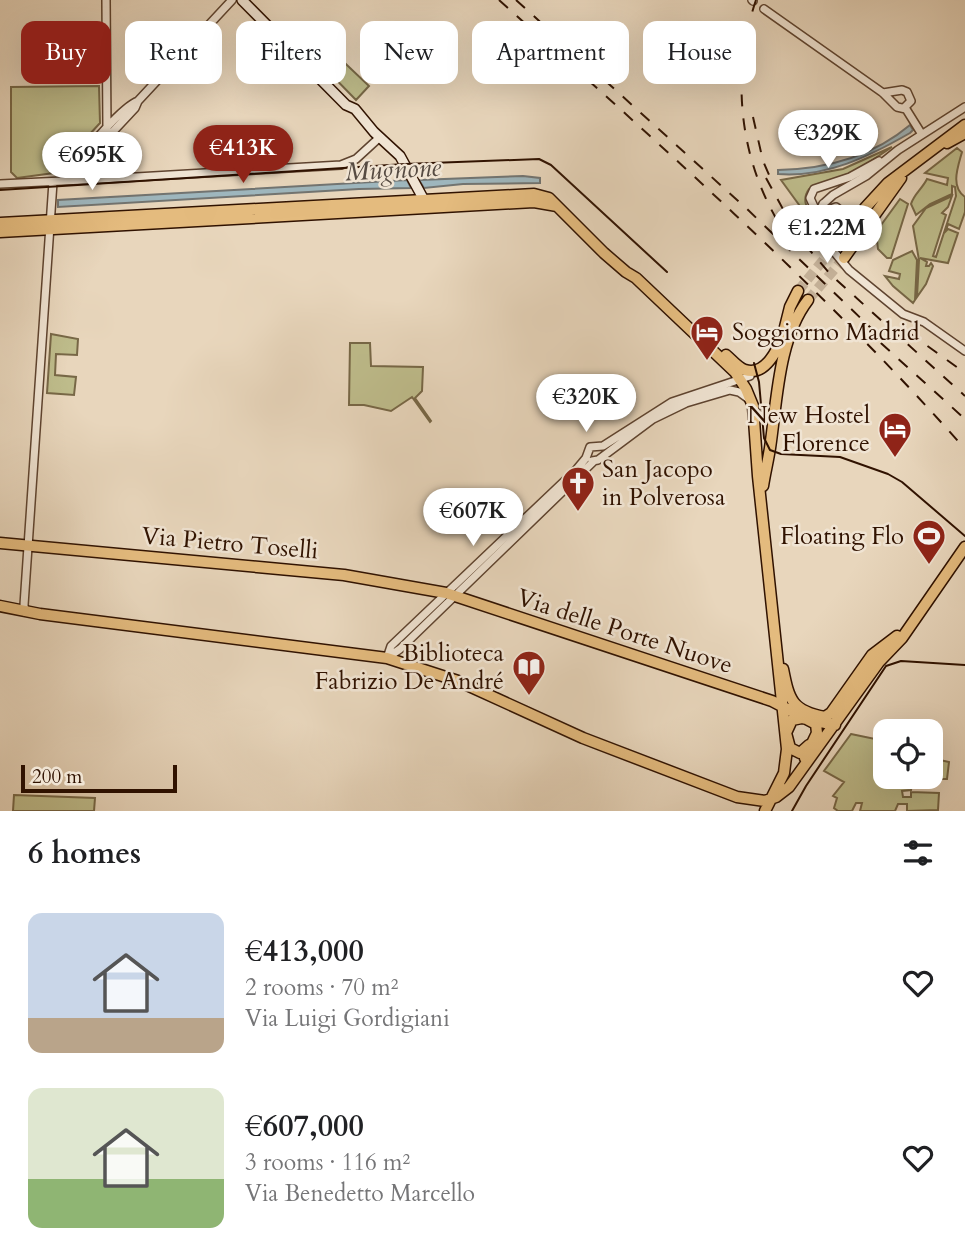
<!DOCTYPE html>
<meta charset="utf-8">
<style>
body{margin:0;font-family:Cardo,serif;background:#f2f2f2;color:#202124;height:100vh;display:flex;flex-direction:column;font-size:26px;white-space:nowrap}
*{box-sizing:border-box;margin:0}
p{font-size:23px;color:#757577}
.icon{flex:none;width:38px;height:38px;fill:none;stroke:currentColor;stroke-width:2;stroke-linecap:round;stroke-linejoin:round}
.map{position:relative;height:811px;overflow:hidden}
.sheet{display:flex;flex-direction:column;background:#fff;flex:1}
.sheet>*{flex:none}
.guide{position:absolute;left:21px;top:21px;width:924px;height:63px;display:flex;gap:14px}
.controls{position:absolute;left:873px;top:719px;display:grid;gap:14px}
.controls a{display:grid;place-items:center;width:70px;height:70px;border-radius:14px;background:#fff;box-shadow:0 7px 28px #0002;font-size:35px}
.scale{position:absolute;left:21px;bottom:18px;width:156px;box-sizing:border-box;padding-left:7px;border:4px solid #301200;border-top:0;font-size:19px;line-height:24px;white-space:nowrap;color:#301200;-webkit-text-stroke:5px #f0e4d3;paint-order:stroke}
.price{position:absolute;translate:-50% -60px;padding:0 16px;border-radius:24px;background:#fff;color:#222;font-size:23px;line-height:46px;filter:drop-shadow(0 2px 4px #0008)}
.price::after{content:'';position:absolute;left:50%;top:42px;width:21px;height:16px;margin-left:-10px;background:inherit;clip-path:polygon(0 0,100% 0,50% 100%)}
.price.current{background:#8f2418;color:#fff}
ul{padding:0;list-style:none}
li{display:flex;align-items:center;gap:21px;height:175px;padding:0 28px}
li span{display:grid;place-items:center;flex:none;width:196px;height:140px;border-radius:14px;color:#555}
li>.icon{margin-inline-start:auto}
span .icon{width:84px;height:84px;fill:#fffc;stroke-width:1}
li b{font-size:30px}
h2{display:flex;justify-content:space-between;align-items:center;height:84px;padding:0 28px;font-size:30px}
.chip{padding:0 24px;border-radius:14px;background:#fff;box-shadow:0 7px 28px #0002;font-size:24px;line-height:63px}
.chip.current{background:#8f2418;color:#fff}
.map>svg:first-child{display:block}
.green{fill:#bebc8b;stroke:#776746;stroke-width:2}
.water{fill:#9eb6bd;stroke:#727471;stroke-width:2}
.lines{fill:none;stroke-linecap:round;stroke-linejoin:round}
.primary-tunnel{stroke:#c3af96;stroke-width:10;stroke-dasharray:10 5;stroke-linecap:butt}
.tertiary-casing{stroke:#5e432f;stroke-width:10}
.secondary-casing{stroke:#301200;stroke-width:12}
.primary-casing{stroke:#301200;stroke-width:13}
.tertiary{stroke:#f0e4d3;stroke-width:7}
.secondary{stroke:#f0e4d3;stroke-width:9}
.primary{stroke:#e4bb7e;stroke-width:10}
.tram{stroke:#301200;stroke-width:2}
.rail{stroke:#301200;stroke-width:2;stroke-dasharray:12 12;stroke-linecap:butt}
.tertiary-bridge-casing{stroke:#5e432f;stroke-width:10;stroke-linecap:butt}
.tertiary-bridge{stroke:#f0e4d3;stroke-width:7}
.labels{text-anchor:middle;stroke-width:5;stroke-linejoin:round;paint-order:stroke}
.poi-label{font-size:24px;fill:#301200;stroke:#f0e4d3;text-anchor:end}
.street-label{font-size:24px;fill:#301200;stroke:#f0e4d3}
.water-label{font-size:26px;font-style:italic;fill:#564b42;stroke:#f0e4d3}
</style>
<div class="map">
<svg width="965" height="811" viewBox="0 0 965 811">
<rect width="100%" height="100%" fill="#e8d6bc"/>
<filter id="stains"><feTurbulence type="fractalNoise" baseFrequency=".00286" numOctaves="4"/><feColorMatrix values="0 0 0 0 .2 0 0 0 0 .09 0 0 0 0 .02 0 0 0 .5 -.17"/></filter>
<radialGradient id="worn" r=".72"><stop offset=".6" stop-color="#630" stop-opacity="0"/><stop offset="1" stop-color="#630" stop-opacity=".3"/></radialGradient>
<path class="green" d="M328 47 369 86 356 100 316 59Z
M99 86 100 123 54 173 17 178 11 172V87Z
M892 147 856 171 809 189C803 197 804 209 814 213L813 224 781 180 843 169Z
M957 148 962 152C958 167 950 186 965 197V212L959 229 948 224 946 231 948 229 958 233 948 263 920 258 927 262 926 266H929L931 263 933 266 926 284 917 297 919 260 913 226 926 208 952 196 948 207 942 213 946 215 933 256 936 257 956 196 955 187 952 186V194L930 204 916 215 911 204C914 194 922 189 927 179L947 185 948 178 925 173Z
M900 199 908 204 891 258H887L878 249 876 232Z
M912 251 917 260 915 300 913 303 893 286 885 276 899 279 900 274 889 271 893 260Z
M51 334 78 339 77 355 56 354 55 375 76 377 74 395 47 393Z
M350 343H370L371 366 423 367 422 391 415 398 431 421 430 422 412 397 391 411 364 405H349Z
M851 734 885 741 886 777H931V758L949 762 947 779H923V784H912L911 790 902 791 903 797H911V792L939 793 938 810 907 811V804H898L895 811H860L862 803H856L852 811H838L834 808 837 798 833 796 844 782 824 771Z
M14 795 95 798 94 811H13Z"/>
<path class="water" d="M910 125 913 130 910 133C870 156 826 178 778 174V170C827 169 872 157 910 125Z
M523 176 540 178V183L463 184 424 188 419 180Z
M407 180 411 188 359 189 58 207V200Z"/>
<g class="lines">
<path class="primary-tunnel" d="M798 291 834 247
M808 300 844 258"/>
<defs>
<path id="tertiary" d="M106 0 107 129
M752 0 753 1
M764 9 883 93 897 107 906 109 921 133
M883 93 902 90 907 92 911 101 904 108
M74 171a9 9 0 1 1 18 0a9 9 0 1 1-18 0Z
M76 164C86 150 123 106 138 101L232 0
M89 164 91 155 135 108 138 101
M85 180 341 165 356 159 380 137
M0 184 83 180
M823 204 833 195 866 176 898 150 965 107
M815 209 810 198 814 189 850 177 879 161
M826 211 836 207 845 214 834 247
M817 217 822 237 849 270 903 314 924 322 965 351
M592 461 598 460 653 419 686 403 730 390 739 392 750 400
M25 612 24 605 53 182
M387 658 391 646 576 470 586 458 590 447 603 446 672 402 750 376
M387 658 400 649 594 461"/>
<path id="secondary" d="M242 0 346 105 355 109 374 132 400 156 424 200"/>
<path id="primary" d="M947 143 965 133
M0 223 534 194 549 198 604 253 626 272 636 278 735 372 746 389 753 406 758 476 787 749 784 773 765 811
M0 232 534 202 557 206
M834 247 865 208 888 183 965 125
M844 258 901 178
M780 347 790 307 798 291
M726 355C731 359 738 368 745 370 763 376 774 356 780 343
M763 486C765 473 768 461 770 448 777 402 778 339 808 300
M0 543 344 575 446 593 772 701 816 724 817 733 805 758
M0 606 40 614 387 658 458 681 583 738 737 797 765 801 776 797 789 787 879 662 902 638 965 547
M783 669C789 700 792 711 825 717L831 713 872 655 897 636
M809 745 800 753 790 748 786 733 792 720 802 718 835 725"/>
</defs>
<use href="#tertiary" class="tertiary-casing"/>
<use href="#secondary" class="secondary-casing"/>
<use href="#primary" class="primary-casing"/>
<use href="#tertiary" class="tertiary"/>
<use href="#secondary" class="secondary"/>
<use href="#primary" class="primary"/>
<path class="tram" d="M0 190 405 164 539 159 551 165 667 272
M754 363 759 382 764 438 770 450 781 454 840 457 888 474 902 482 965 536
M792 811 806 786 886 666 901 661 965 665"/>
<path class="rail" d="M499 0C659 144 822 287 965 449
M516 0 747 209 873 330
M756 0C728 82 741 173 792 243
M753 117 763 161 773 184
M766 178 784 211 799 232
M789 226 831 275 965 396
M863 327 965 419
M908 332 965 373"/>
<defs>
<path id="tertiary-bridge" d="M817 217 823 204"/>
</defs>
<use href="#tertiary-bridge" class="tertiary-bridge-casing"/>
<use href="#tertiary-bridge" class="tertiary-bridge"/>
</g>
<defs>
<symbol id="hotel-pin" viewBox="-11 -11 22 30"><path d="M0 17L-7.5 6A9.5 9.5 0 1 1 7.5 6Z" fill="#8f2418" stroke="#f0e4d3"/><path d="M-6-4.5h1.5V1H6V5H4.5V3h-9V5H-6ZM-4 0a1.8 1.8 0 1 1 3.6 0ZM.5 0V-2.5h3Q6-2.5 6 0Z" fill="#fff"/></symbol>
<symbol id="church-pin" viewBox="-11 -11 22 30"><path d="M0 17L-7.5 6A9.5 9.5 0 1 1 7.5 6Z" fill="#8f2418" stroke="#f0e4d3"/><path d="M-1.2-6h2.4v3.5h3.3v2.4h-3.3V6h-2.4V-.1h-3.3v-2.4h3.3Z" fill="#fff"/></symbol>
<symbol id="stadium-pin" viewBox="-11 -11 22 30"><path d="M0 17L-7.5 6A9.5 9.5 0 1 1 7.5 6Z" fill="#8f2418" stroke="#f0e4d3"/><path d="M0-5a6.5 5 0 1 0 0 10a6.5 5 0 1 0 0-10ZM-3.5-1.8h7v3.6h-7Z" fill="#fff"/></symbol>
<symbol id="library-pin" viewBox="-11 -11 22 30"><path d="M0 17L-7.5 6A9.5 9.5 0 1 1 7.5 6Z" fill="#8f2418" stroke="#f0e4d3"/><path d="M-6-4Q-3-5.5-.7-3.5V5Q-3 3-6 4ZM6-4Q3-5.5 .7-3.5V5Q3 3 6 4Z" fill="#fff"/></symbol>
</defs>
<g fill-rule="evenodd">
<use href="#hotel-pin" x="688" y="313" width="38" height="52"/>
<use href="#hotel-pin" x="876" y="410" width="38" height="52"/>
<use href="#church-pin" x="559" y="464" width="38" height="52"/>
<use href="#stadium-pin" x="910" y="517" width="38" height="52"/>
<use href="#library-pin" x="510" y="648" width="38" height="52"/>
</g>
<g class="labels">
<g class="poi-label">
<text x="732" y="340" text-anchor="start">Soggiorno Madrid</text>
<text x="870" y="423">New Hostel<tspan x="870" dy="28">Florence</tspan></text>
<text x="602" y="477" text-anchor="start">San Jacopo<tspan x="602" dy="28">in Polverosa</tspan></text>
<text x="904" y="544">Floating Flo</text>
<text x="504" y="661">Biblioteca<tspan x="504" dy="28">Fabrizio De André</tspan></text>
</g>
<g class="street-label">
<text transform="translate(230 543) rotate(5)" y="8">Via Pietro Toselli</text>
<text transform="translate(625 631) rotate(18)" y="8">Via delle Porte Nuove</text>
</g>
<g class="water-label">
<text transform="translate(393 169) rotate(-3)" y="9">Mugnone</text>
</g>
</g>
<rect width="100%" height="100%" filter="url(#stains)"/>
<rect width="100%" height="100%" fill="url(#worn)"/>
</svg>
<div class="controls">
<a><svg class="icon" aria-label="locate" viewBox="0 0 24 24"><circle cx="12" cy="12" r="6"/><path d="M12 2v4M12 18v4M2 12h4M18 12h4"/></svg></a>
</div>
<div class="scale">200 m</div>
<b class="price" style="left:828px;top:170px">€329K</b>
<b class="price current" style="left:243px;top:185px">€413K</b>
<b class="price" style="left:92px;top:192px">€695K</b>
<b class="price" style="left:827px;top:265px">€1.22M</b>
<b class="price" style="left:586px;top:434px">€320K</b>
<b class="price" style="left:473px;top:548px">€607K</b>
<div class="guide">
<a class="chip current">Buy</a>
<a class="chip">Rent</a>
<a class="chip">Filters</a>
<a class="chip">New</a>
<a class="chip">Apartment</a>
<a class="chip">House</a>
</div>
</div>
<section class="sheet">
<h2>6 homes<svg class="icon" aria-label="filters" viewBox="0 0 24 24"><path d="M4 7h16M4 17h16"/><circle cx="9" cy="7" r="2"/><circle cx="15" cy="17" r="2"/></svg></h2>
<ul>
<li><span style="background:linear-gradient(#c9d6e8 75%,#b9a48a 0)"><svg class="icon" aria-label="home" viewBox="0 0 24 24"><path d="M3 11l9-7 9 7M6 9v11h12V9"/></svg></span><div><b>€413,000</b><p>2 rooms · 70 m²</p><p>Via Luigi Gordigiani</p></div><svg class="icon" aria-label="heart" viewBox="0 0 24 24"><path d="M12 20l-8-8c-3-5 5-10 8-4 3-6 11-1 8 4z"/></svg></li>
<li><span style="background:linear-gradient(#dfe7d0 65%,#8fb573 0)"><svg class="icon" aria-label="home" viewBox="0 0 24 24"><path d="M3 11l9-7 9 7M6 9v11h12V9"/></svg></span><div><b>€607,000</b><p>3 rooms · 116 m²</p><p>Via Benedetto Marcello</p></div><svg class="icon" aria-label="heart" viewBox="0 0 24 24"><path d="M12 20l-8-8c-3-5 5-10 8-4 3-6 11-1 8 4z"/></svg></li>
</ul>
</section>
